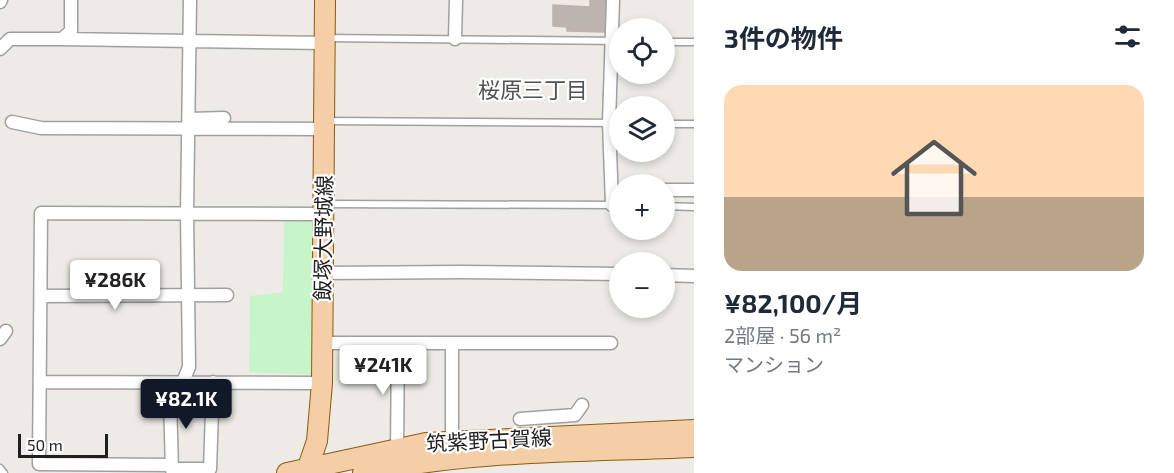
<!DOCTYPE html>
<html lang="ja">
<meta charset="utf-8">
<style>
body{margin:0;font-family:"Exo 2","Noto Sans JP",sans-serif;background:#f2f2f3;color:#1f2937;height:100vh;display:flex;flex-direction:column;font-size:22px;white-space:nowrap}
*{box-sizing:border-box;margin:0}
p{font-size:20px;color:#747a83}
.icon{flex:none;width:33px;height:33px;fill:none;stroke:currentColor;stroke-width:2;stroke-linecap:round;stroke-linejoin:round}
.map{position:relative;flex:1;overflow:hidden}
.side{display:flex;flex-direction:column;background:#fff;width:480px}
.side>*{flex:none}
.tools{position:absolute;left:609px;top:18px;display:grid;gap:12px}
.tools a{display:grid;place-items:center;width:66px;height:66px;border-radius:50%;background:#fff;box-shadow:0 3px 9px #0003;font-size:30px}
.scale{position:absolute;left:18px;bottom:15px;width:90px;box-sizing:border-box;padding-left:6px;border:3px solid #1f1f1f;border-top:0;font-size:16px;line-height:21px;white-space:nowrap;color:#1f1f1f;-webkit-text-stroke:4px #fff;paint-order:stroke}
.price{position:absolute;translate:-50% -51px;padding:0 14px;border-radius:6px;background:#fff;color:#222;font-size:20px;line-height:39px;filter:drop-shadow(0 2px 3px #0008)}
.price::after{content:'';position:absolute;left:50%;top:36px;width:18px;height:14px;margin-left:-9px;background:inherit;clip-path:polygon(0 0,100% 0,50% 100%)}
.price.selected{background:#111827;color:#fff}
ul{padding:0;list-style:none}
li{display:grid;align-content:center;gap:12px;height:318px;padding:0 30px}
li+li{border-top:2px solid #e0e1e3}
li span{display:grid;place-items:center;height:186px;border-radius:18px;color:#555}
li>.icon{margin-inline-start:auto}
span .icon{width:108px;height:108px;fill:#fffc;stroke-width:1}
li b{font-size:26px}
h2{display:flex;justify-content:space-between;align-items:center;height:72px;padding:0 30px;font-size:26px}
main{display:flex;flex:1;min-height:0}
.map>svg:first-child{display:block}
.park{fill:#c7f4c8}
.building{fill:#bcb4af;stroke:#bfb2a9;stroke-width:1.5}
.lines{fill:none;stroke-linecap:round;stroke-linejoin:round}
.lane-casing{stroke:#a0a0a0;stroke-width:9}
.street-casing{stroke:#a0a0a0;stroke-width:15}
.primary-casing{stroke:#8b5b0e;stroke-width:22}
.lane{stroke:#fff;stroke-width:6}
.street{stroke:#fff;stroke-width:12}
.primary{stroke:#f3cea6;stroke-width:20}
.labels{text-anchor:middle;stroke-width:4.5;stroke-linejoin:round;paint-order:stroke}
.street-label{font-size:21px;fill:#1f1f1f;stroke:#fff}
.neighbourhood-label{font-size:22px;fill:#525252;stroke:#fff}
</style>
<main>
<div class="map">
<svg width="694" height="473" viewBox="0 0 694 473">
<rect width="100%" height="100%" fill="#eeebe6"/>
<path class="park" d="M284 220 316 221V375L249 372 250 296 283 292Z"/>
<path class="building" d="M590 0H606L605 32 567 31V27L553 26V5L590 7Z"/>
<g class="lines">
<defs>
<path id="lane" d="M326 38 620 41
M664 42H694
M326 121 620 123
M664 124H694
M325 204 620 205
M664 206 694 207
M0 468 4 473"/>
<path id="street" d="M0 2 1 0
M62 39 325 43
M455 39 456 0
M0 49 10 39H62L71 31V0
M190 119 224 118
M12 122 41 128 326 129
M664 190H694
M612 205 609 122 613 0
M324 273 461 272 620 274
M664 275 694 276
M41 296 227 295
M0 339 6 331
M323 343H611
M41 382 322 383
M520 419 575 415 582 405
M452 442V343
M397 450 398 343
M171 465 39 464 41 213 324 214
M172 469H210L213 382
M172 470 170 399 183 382 189 367 187 213 190 0"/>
<path id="primary" d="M287 473 426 443 694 430
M306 473 317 441 322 383 325 0
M363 473C471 450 584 452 694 447"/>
</defs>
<use href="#lane" class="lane-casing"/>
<use href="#street" class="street-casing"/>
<use href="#primary" class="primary-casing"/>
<use href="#lane" class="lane"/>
<use href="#street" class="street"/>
<use href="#primary" class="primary"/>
</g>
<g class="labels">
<g class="street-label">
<text transform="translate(324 238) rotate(-89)" y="7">飯塚大野城線</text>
<text transform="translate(489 441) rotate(-3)" y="7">筑紫野古賀線</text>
</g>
<g class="neighbourhood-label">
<text x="533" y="98">桜原三丁目</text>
</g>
</g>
</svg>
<div class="tools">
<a><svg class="icon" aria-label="locate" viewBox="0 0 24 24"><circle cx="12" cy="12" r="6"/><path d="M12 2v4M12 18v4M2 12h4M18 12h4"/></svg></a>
<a><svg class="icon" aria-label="layers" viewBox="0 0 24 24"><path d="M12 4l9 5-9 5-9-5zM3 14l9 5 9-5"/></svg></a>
<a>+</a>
<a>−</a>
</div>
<div class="scale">50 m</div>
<b class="price" style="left:115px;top:311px">¥286K</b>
<b class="price" style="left:383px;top:396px">¥241K</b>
<b class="price selected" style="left:186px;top:430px">¥82.1K</b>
</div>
<section class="side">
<h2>3件の物件<svg class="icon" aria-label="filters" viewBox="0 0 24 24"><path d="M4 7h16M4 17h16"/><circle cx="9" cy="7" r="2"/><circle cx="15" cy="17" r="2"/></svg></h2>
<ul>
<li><span style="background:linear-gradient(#ffd9b3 60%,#b9a48a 0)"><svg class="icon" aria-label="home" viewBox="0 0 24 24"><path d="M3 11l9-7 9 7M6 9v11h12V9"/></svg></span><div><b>¥82,100/月</b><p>2部屋 · 56 m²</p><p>マンション</p></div></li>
</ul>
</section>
</main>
